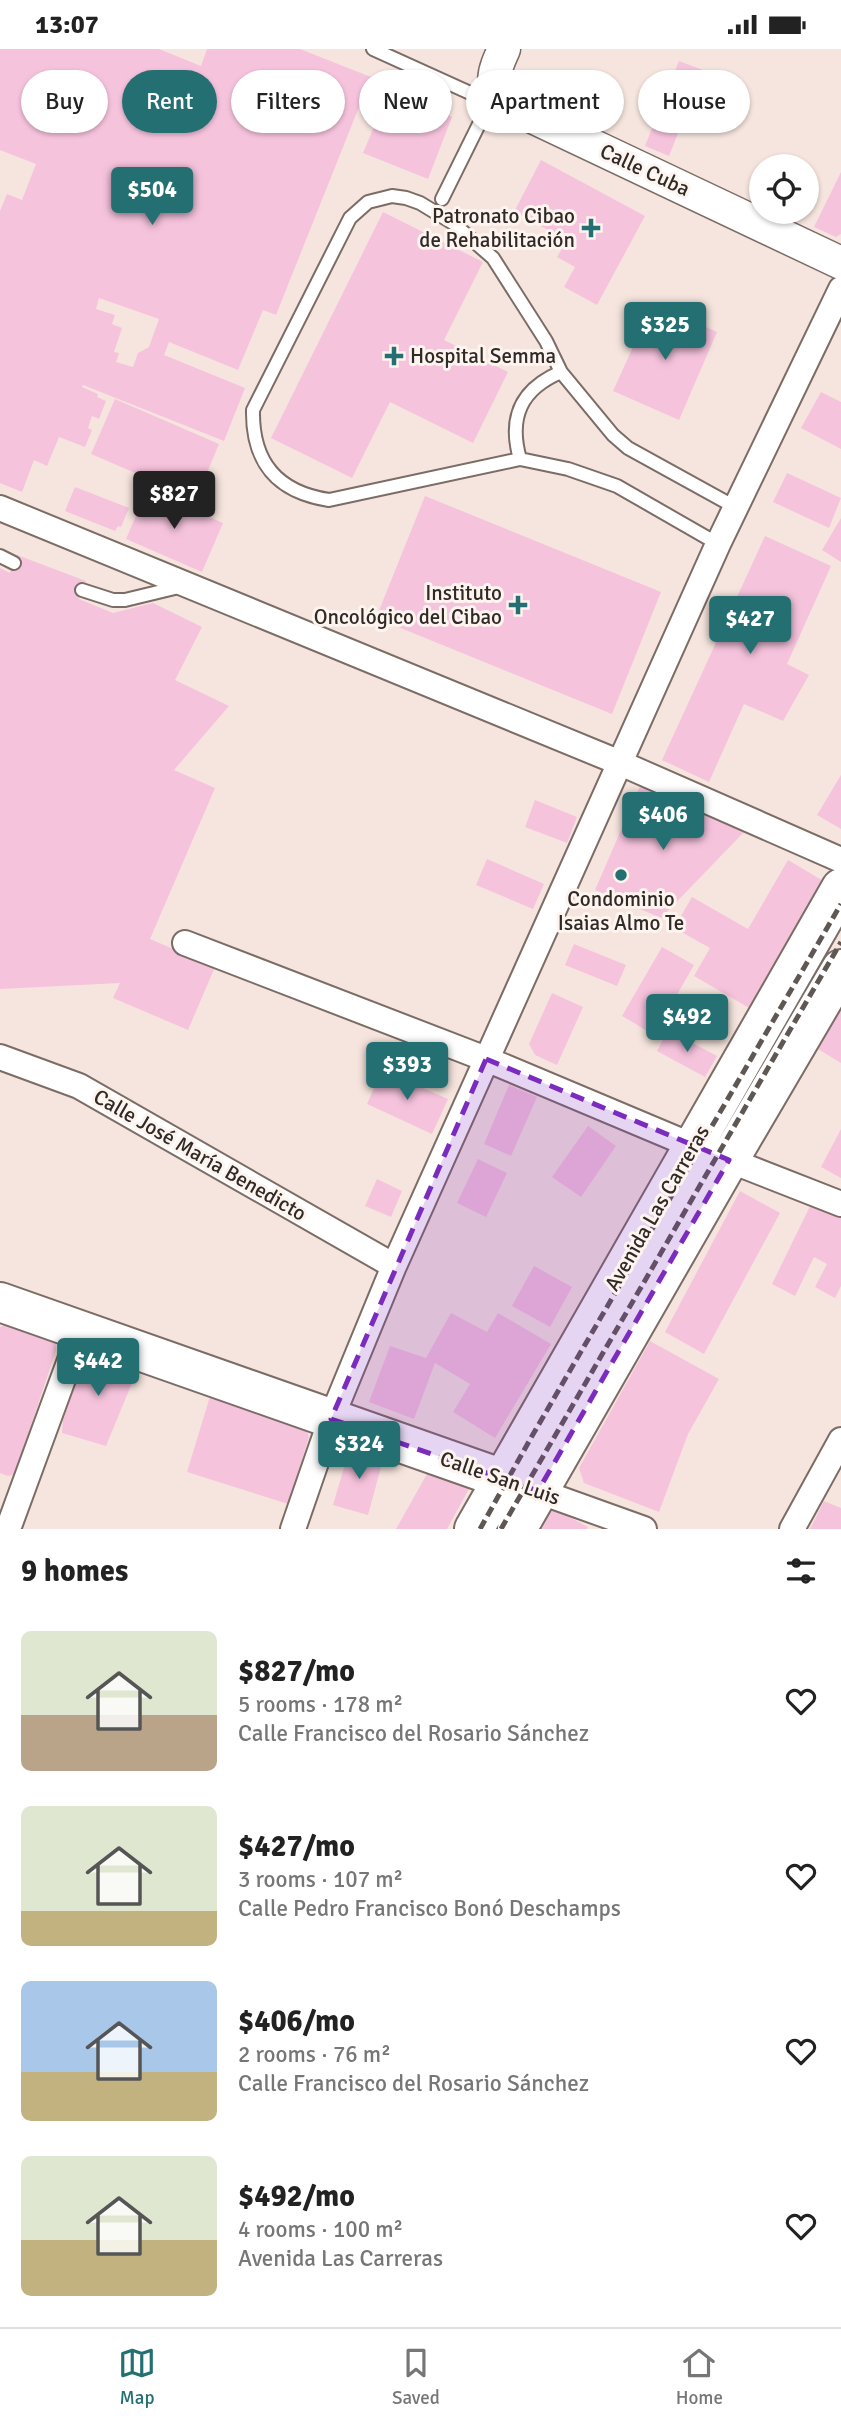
<!DOCTYPE html>
<meta charset="utf-8">
<style>
body{margin:0;font-family:Signika,sans-serif;background:#f6f6f6;color:#222;height:100vh;display:flex;flex-direction:column;font-size:26px;white-space:nowrap}
*{box-sizing:border-box;margin:0}
p{font-size:23px;color:#767676}
.icon{flex:none;width:38px;height:38px;fill:none;stroke:currentColor;stroke-width:2;stroke-linecap:round;stroke-linejoin:round}
.map{position:relative;height:1480px;overflow:hidden}
.drawer{display:flex;flex-direction:column;background:#fff;flex:1}
.drawer>*{flex:none}
.hud{position:absolute;left:21px;top:21px;width:800px;height:63px;display:flex;gap:14px}
.buttons{position:absolute;left:749px;top:105px;display:grid;gap:14px}
.buttons a{display:grid;place-items:center;width:70px;height:70px;border-radius:50%;background:#fff;box-shadow:0 2px 5px #0004;font-size:35px}
.price{position:absolute;translate:-50% -60px;padding:0 16px;border-radius:7px;background:#246f72;color:#fff;font-size:23px;line-height:46px;filter:drop-shadow(0 2px 4px #0008)}
.price::after{content:'';position:absolute;left:50%;top:42px;width:21px;height:16px;margin-left:-10px;background:inherit;clip-path:polygon(0 0,100% 0,50% 100%)}
.price.active{background:#222;color:#fff}
ul{padding:0;list-style:none}
li{display:flex;align-items:center;gap:21px;height:175px;padding:0 21px}
li span{display:grid;place-items:center;flex:none;width:196px;height:140px;border-radius:10px;color:#555}
li>.icon{margin-inline-start:auto}
span .icon{width:84px;height:84px;fill:#fffc;stroke-width:1}
li b{font-size:30px}
h2{display:flex;justify-content:space-between;align-items:center;height:84px;padding:0 21px;font-size:30px}
.chip{padding:0 24px;border-radius:32px;background:#fff;box-shadow:0 2px 5px #0004;font-size:24px;line-height:63px}
.chip.active{background:#246f72;color:#fff}
.status{display:flex;justify-content:space-between;align-items:center;height:49px;padding:0 35px;background:#fff;direction:ltr}
.status svg{height:19px;fill:currentColor}
.menu{display:flex;justify-content:space-around;align-items:center;height:98px;border-top:2px solid #e0e0e0;background:#fff;font-size:19px;color:#767676}
.menu a{display:grid;justify-items:center;gap:4px}
.menu .active{color:#246f72}
.map>svg:first-child{display:block}
.building{fill:#f6c3dd;fill-rule:evenodd}
.lines{fill:none;stroke-linecap:round;stroke-linejoin:round}
.service-casing{stroke:#7b6c65;stroke-width:16}
.minor-casing{stroke:#7b6c65;stroke-width:28}
.tertiary-casing{stroke:#7b6c65;stroke-width:35}
.primary-casing{stroke:#7b6c65;stroke-width:42}
.service{stroke:#fff;stroke-width:12}
.minor{stroke:#fff;stroke-width:24}
.tertiary{stroke:#fff;stroke-width:32}
.primary{stroke:#fff;stroke-width:38}
.rail{stroke:#5f5753;stroke-width:5;stroke-dasharray:10 5;stroke-linecap:butt}
.marked{fill:#7b2cbf;fill-opacity:0.2;stroke:#7b2cbf;stroke-width:5;stroke-dasharray:14 9;stroke-linejoin:round}
.poi-dot{fill:#246f72;stroke:#fef4ef;stroke-width:2.5}
.labels{text-anchor:middle;stroke-width:6;stroke-linejoin:round;paint-order:stroke}
.street-label{font-size:21px;fill:#302a27;stroke:#fef4ef}
.poi-label{font-size:21px;fill:#302a27;stroke:#fef4ef;text-anchor:end}
</style>
<div class="status"><b>13:07</b><svg viewBox="0 0 49 12"><path d="M0 12V9h3v3zM5 12V6h3v6zM10 12V3h3v9zM15 12V0h3v12zM26 1h20v11H26zM47 4h2v5h-2z"/></svg></div>
<div class="map">
<svg width="841" height="1480" viewBox="0 0 841 1480">
<rect width="100%" height="100%" fill="#f6e5de"/>
<path class="building" d="M0 0H159L201 17 207 0H300L371 28 276 266 263 261 238 321 169 293 164 306 245 339 224 392 83 336 82 338 98 345 97 348 106 352 99 370 92 367 88 379 92 381 85 398 59 388 47 417 34 411 22 443 0 434V162L7 145 22 151 36 115 0 101ZM99 249 159 270 149 298 138 304 133 318 116 313 119 304 114 303 122 279 112 275 115 266 96 260Z
M679 12 703 21 669 107 645 97Z
M393 32 417 42 406 71 430 81 437 62 452 68 428 130 363 104 374 78 368 75 374 59 381 62Z
M541 111 645 167 597 256 564 238 575 218 557 208 567 191 514 163Z
M841 123V185L836 188 814 178Z
M383 163 483 213 444 291 508 323 473 394 390 353 352 429 271 389Z
M653 254 717 283 679 371 613 342Z
M821 343 841 353V400L801 379Z
M115 350 219 395 196 450 91 405Z
M787 424 841 449 829 479 773 453Z
M75 438 129 459 121 478 118 477 115 482 65 462Z
M147 441 223 474 202 523 126 490Z
M425 447 661 543 612 665 376 569Z
M841 469V513L822 501Z
M765 487 831 517 787 615 809 626 783 672 744 655 709 733 662 711Z
M17 506 86 532 79 550 113 564 153 554 202 578 175 631 229 657 174 721 215 739 150 890 215 918 188 981 113 949 120 934 0 940V519L10 524Z
M841 726V780L817 766Z
M641 735 746 781 661 869 595 841Z
M535 751 577 768 567 794 525 778Z
M487 810 544 835 533 860 476 836Z
M788 811 825 833 751 960 694 927 710 899 674 879 692 848 748 880Z
M574 895 626 916 617 937 565 916Z
M662 898 694 916 654 986 622 967Z
M552 944 583 958 557 1016 535 1006 529 995Z
M841 960V1014L818 1000Z
M668 981 717 1007 705 1028 657 1002Z
M382 1021 448 1050 432 1085 367 1055Z
M509 1036 537 1048 511 1107 484 1095Z
M588 1077 616 1097 581 1148 552 1128Z
M841 1080V1129L821 1118Z
M478 1110 507 1124 486 1168 457 1154Z
M377 1130 402 1142 391 1168 365 1157Z
M740 1142 780 1164 704 1305 665 1283Z
M814 1149 841 1162V1237L835 1249 815 1238 827 1215 814 1208 795 1247 772 1235Z
M534 1217 572 1238 550 1278 512 1257Z
M451 1264 487 1283 498 1264 551 1295 495 1389 453 1363 470 1335 435 1314 414 1370 369 1353 390 1297 426 1309Z
M5 1276 50 1290 56 1294V1301L15 1425 8 1427 0 1424V1278Z
M650 1292 719 1330 688 1385 659 1463 584 1434 579 1419Z
M106 1304 139 1317 106 1397 62 1384 63 1371 84 1310Z
M211 1344 304 1374 309 1388 288 1455 187 1423Z
M350 1398 384 1407 368 1466 333 1456Z
M432 1416 470 1438 447 1480H396Z
M824 1452 841 1459V1480H810Z
M549 1457 588 1478 587 1480H537Z"/>
<g class="lines">
<defs>
<path id="service" d="M373 0 490 53
M442 150 493 47
M520 410C508 368 521 340 561 323
M718 495 617 437 568 420 520 410 329 451C277 443 252 413 253 361L350 169 368 153 392 147 406 149 420 154 453 174 493 209 546 292 561 323 613 386 628 399 735 458
M0 507 14 514
M82 541 113 551H125L183 537"/>
<path id="minor" d="M0 459 618 713 841 811
M185 894 486 1010 693 1097 841 1155
M0 1008 79 1037 394 1217
M538 1442 644 1480
M8 1480 81 1281
M293 1480 331 1370 394 1217 718 495 841 240
M792 1480 841 1391"/>
<path id="tertiary" d="M504 0C494 22 488 35 505 55L841 214"/>
<path id="primary" d="M0 1253 526 1438
M474 1480 841 839
M517 1480 729 1111 841 920"/>
</defs>
<use href="#service" class="service-casing"/>
<use href="#minor" class="minor-casing"/>
<use href="#tertiary" class="tertiary-casing"/>
<use href="#primary" class="primary-casing"/>
<use href="#service" class="service"/>
<use href="#minor" class="minor"/>
<use href="#tertiary" class="tertiary"/>
<use href="#primary" class="primary"/>
<path class="rail" d="M480 1480 532 1387 841 855
M501 1480 841 893"/>
</g>
<path class="marked" d="M486 1010 729 1111 538 1442 331 1370Z"/>
<g class="poi-dot">
<path d="M587.5 168.5h7v7h7v7h-7v7h-7v-7h-7v-7h7z"/>
<path d="M390.5 296.5h7v7h7v7h-7v7h-7v-7h-7v-7h7z"/>
<path d="M514.5 545.5h7v7h7v7h-7v7h-7v-7h-7v-7h7z"/>
<circle cx="621" cy="826" r="7"/>
</g>
<g class="labels">
<g class="street-label">
<text transform="translate(645 121) rotate(25)" y="7">Calle Cuba</text>
<text transform="translate(200 1106) rotate(30)" y="7">Calle José María Benedicto</text>
<text transform="translate(657 1159) rotate(-60)" y="7">Avenida Las Carreras</text>
<text transform="translate(500 1429) rotate(19)" y="7">Calle San Luis</text>
</g>
<g class="poi-label">
<text x="575" y="174">Patronato Cibao<tspan x="575" dy="24">de Rehabilitación</tspan></text>
<text x="410" y="314" text-anchor="start">Hospital Semma</text>
<text x="502" y="551">Instituto<tspan x="502" dy="24">Oncológico del Cibao</tspan></text>
<text x="621" y="857" text-anchor="middle">Condominio<tspan x="621" dy="24">Isaias Almo Te</tspan></text>
</g>
</g>
</svg>
<div class="buttons">
<a><svg class="icon" aria-label="locate" viewBox="0 0 24 24"><circle cx="12" cy="12" r="6"/><path d="M12 2v4M12 18v4M2 12h4M18 12h4"/></svg></a>
</div>
<b class="price" style="left:152px;top:178px">$504</b>
<b class="price" style="left:665px;top:313px">$325</b>
<b class="price active" style="left:174px;top:482px">$827</b>
<b class="price" style="left:750px;top:607px">$427</b>
<b class="price" style="left:663px;top:803px">$406</b>
<b class="price" style="left:687px;top:1005px">$492</b>
<b class="price" style="left:407px;top:1053px">$393</b>
<b class="price" style="left:98px;top:1349px">$442</b>
<b class="price" style="left:359px;top:1432px">$324</b>
<div class="hud">
<a class="chip">Buy</a>
<a class="chip active">Rent</a>
<a class="chip">Filters</a>
<a class="chip">New</a>
<a class="chip">Apartment</a>
<a class="chip">House</a>
</div>
</div>
<section class="drawer">
<h2>9 homes<svg class="icon" aria-label="filters" viewBox="0 0 24 24"><path d="M4 7h16M4 17h16"/><circle cx="9" cy="7" r="2"/><circle cx="15" cy="17" r="2"/></svg></h2>
<ul>
<li><span style="background:linear-gradient(#dfe7d0 60%,#b9a48a 0)"><svg class="icon" aria-label="home" viewBox="0 0 24 24"><path d="M3 11l9-7 9 7M6 9v11h12V9"/></svg></span><div><b>$827/mo</b><p>5 rooms · 178 m²</p><p>Calle Francisco del Rosario Sánchez</p></div><svg class="icon" aria-label="heart" viewBox="0 0 24 24"><path d="M12 20l-8-8c-3-5 5-10 8-4 3-6 11-1 8 4z"/></svg></li>
<li><span style="background:linear-gradient(#dfe7d0 75%,#c2b280 0)"><svg class="icon" aria-label="home" viewBox="0 0 24 24"><path d="M3 11l9-7 9 7M6 9v11h12V9"/></svg></span><div><b>$427/mo</b><p>3 rooms · 107 m²</p><p>Calle Pedro Francisco Bonó Deschamps</p></div><svg class="icon" aria-label="heart" viewBox="0 0 24 24"><path d="M12 20l-8-8c-3-5 5-10 8-4 3-6 11-1 8 4z"/></svg></li>
<li><span style="background:linear-gradient(#a9c7e8 65%,#c2b280 0)"><svg class="icon" aria-label="home" viewBox="0 0 24 24"><path d="M3 11l9-7 9 7M6 9v11h12V9"/></svg></span><div><b>$406/mo</b><p>2 rooms · 76 m²</p><p>Calle Francisco del Rosario Sánchez</p></div><svg class="icon" aria-label="heart" viewBox="0 0 24 24"><path d="M12 20l-8-8c-3-5 5-10 8-4 3-6 11-1 8 4z"/></svg></li>
<li><span style="background:linear-gradient(#dfe7d0 60%,#c2b280 0)"><svg class="icon" aria-label="home" viewBox="0 0 24 24"><path d="M3 11l9-7 9 7M6 9v11h12V9"/></svg></span><div><b>$492/mo</b><p>4 rooms · 100 m²</p><p>Avenida Las Carreras</p></div><svg class="icon" aria-label="heart" viewBox="0 0 24 24"><path d="M12 20l-8-8c-3-5 5-10 8-4 3-6 11-1 8 4z"/></svg></li>
</ul>
</section>
<nav class="menu">
<a class="active"><svg class="icon" aria-label="map" viewBox="0 0 24 24"><path d="M3 6l6-2 6 2 6-2v14l-6 2-6-2-6 2zM9 4v14M15 6v14"/></svg>Map</a>
<a><svg class="icon" aria-label="saved" viewBox="0 0 24 24"><path d="M7 4h10v16l-5-4-5 4z"/></svg>Saved</a>
<a><svg class="icon" aria-label="home" viewBox="0 0 24 24"><path d="M3 11l9-7 9 7M6 9v11h12V9"/></svg>Home</a>
</nav>
